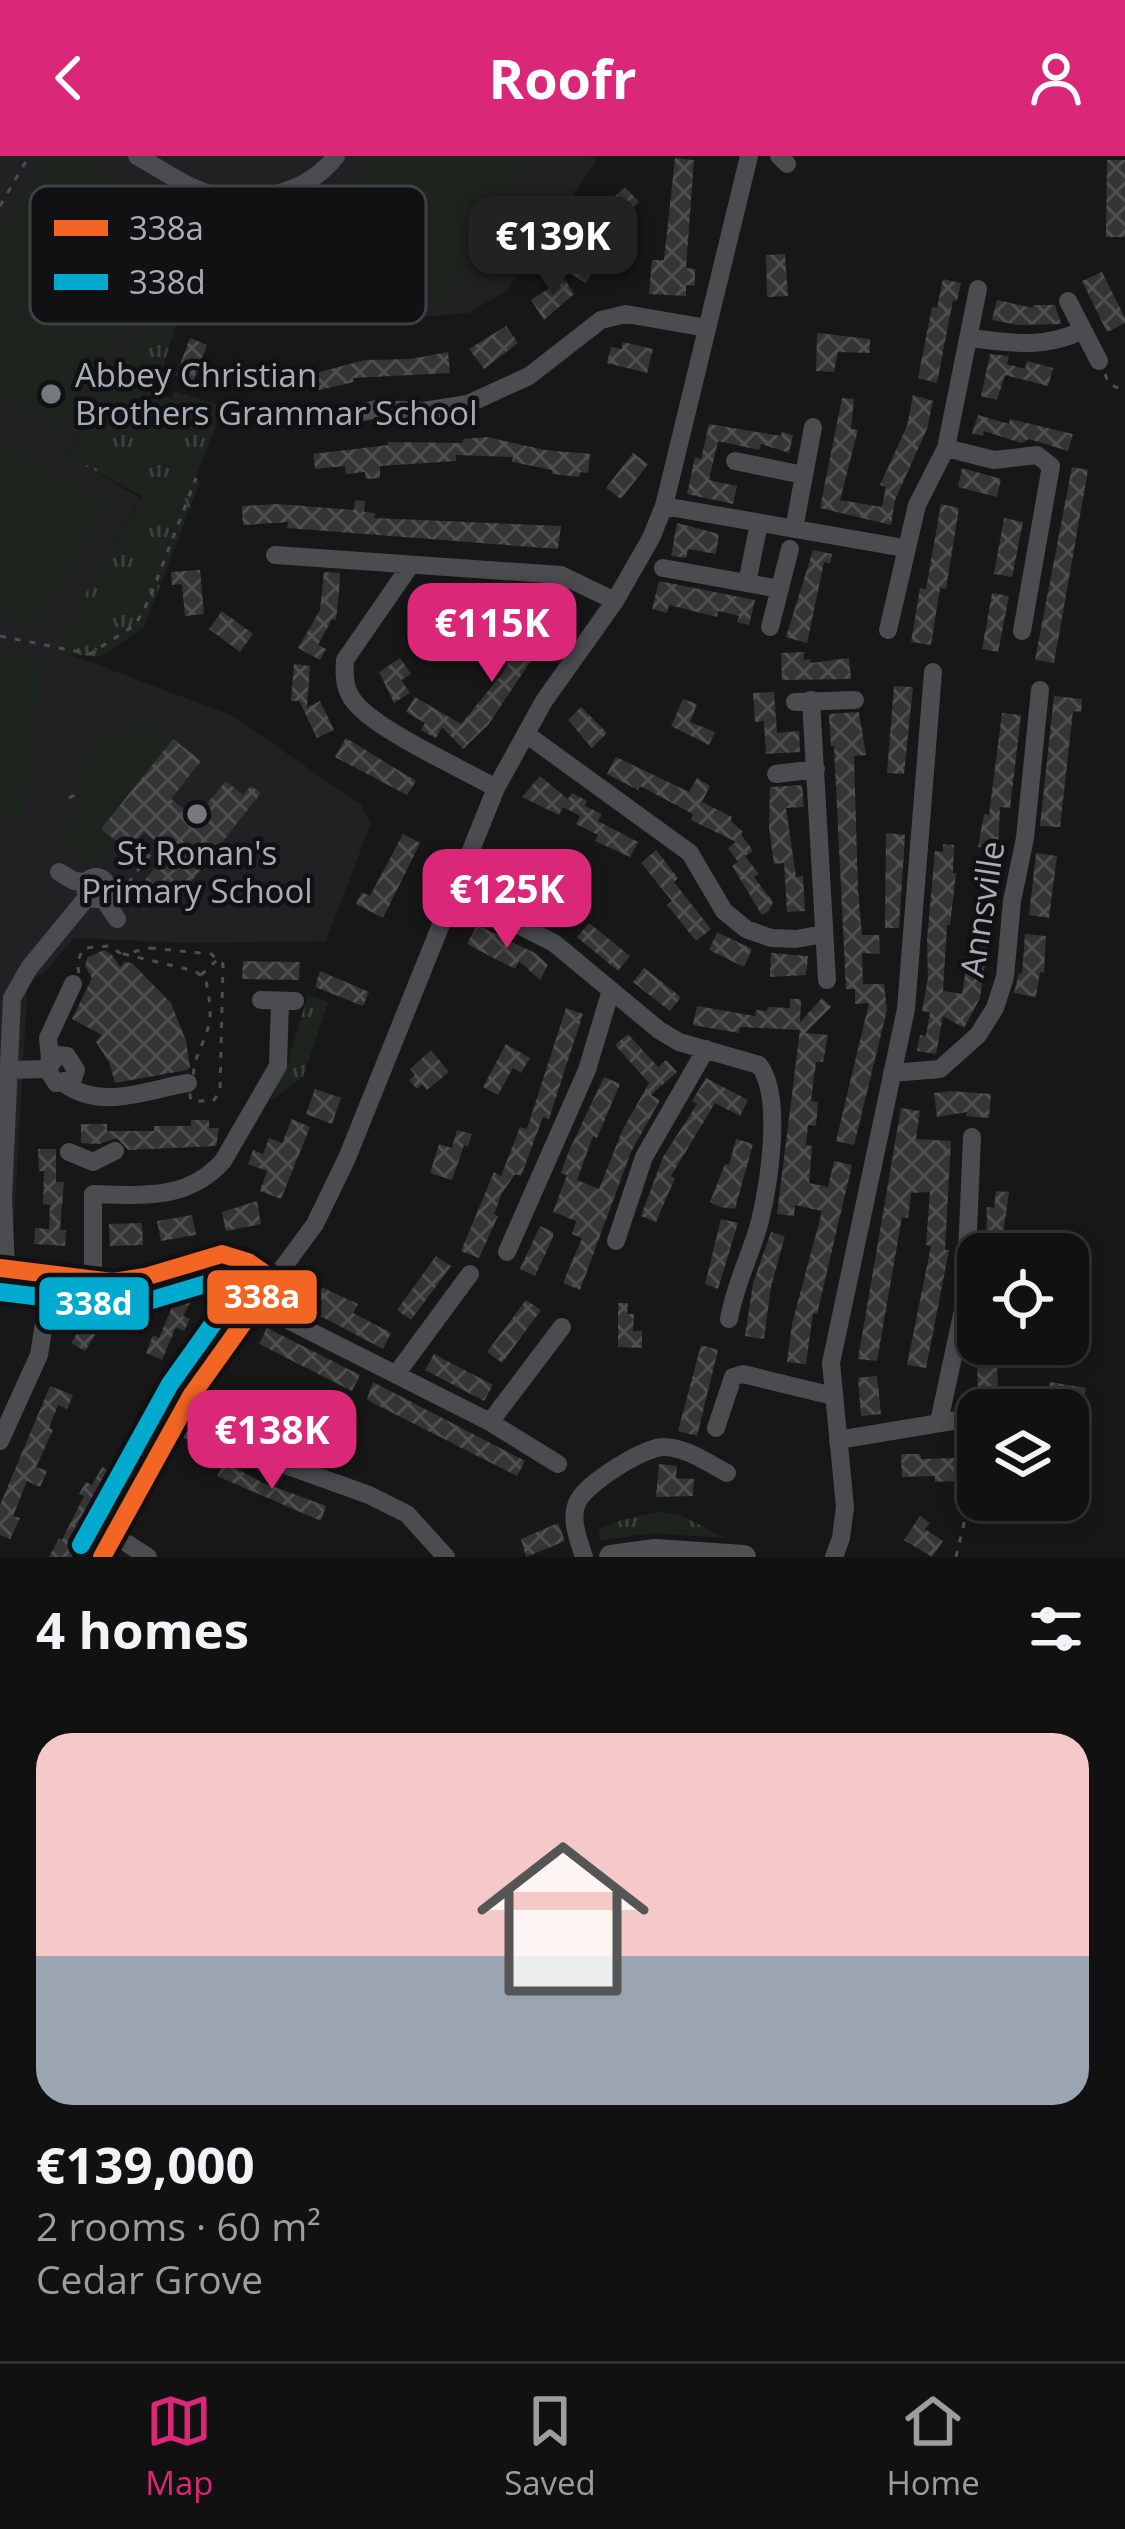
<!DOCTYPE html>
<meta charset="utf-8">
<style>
body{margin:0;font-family:"Open Sans",sans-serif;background:#1e1f1f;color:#f1f3f6;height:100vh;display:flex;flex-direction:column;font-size:45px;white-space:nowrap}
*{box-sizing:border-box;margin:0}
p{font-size:39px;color:#9c9d9f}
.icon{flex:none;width:66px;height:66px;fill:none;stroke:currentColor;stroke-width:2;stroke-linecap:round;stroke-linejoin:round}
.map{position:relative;height:1401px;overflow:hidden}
.details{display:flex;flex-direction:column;background:#111;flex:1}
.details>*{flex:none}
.tools{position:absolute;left:957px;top:1077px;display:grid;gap:24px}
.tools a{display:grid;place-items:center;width:132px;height:132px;border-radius:24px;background:#111;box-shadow:0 6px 18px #0003,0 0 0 3px #303131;font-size:60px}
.price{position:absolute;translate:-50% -102px;padding:0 27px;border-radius:24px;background:#db2777;color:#fff;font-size:39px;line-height:78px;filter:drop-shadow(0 3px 6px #0008)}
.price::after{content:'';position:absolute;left:50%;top:72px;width:36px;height:27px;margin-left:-18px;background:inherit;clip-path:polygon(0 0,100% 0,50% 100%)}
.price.active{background:#222;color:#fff}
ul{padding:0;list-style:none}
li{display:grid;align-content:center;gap:24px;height:636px;padding:0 36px}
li+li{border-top:3px solid #303131}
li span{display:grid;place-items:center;height:372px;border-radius:36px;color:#555}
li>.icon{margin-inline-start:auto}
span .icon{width:216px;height:216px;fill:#fffc;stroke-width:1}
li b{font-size:51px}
h2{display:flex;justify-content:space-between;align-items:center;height:144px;padding:0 36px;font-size:51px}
header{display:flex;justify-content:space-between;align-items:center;height:156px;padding:0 36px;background:#db2777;color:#fff;font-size:54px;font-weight:700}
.menu{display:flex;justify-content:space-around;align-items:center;height:168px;border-top:3px solid #303131;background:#111;font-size:33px;color:#9c9d9f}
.menu a{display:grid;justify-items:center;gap:6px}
.menu .active{color:#db2777}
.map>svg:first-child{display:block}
.built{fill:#212123}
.grass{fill:url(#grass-tufts)}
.park{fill:#1d241e}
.building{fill:url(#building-cross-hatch)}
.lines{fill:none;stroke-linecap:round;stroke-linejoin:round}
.path{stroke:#4d4e52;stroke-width:3;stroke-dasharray:6 9;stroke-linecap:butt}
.minor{stroke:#4b4c50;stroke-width:18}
.major{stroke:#4d4f52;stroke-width:24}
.bus-1-casing{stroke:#111113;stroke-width:27}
.bus-2-casing{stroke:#111113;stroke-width:27}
.bus-1{stroke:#f26522;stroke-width:18}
.bus-2{stroke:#00a9ce;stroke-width:18}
.poi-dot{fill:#757880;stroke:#111113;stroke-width:4.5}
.labels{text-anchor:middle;stroke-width:9;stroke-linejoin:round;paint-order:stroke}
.poi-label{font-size:33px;fill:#a8adb8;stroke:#111113;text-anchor:start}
.street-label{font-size:33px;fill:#a8adb8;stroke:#111113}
.key{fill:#111113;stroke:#3e4045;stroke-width:3}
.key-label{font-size:33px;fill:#a8adb8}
.line-badge{stroke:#111113;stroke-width:4.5}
.badge-label{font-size:33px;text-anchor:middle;font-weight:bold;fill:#fff}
</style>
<header><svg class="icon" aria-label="back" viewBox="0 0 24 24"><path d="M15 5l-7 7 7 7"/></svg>Roofr<svg class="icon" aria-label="person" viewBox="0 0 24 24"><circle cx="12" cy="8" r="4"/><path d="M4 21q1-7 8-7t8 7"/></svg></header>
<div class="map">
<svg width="1125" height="1401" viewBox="0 0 1125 1401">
<defs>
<pattern id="grass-tufts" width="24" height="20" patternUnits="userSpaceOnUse" patternTransform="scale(3)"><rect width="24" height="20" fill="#1d241e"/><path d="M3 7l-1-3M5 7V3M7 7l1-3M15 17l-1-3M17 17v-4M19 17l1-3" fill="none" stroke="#3b413d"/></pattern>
<pattern id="building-cross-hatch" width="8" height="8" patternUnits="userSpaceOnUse" patternTransform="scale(3)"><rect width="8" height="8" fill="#353536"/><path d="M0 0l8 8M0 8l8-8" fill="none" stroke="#4f5051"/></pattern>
</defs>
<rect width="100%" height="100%" fill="#171717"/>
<path class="built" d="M0 0H588L597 4 507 135 468 157 373 165 253 64H225L174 111 67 299 140 342 53 496 72 499 233 560 361 649 371 667 326 785 187 787 74 782 44 817 28 823 13 1083 0 1082Z"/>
<path class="grass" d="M153 147 180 157 155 235 171 242 175 235 223 251 196 321 200 326 144 471 100 501 52 496 142 340 67 300Z
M308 839 328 846 303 921 270 945 286 912Z
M659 1356 680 1359 725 1382 654 1377 600 1384 598 1374 622 1364Z"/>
<path class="park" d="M44 0H78L187 65 61 275 0 238V74Z
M371 0H531L442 150 324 79Z
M0 285 109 348 35 476 0 456Z
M0 493 44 499 22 666 0 663Z
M135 569 155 571 173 583 102 672 117 685C96 736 36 686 82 657 70 611 88 578 135 569Z"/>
<path class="building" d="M675 2 694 4 686 112 695 113V130L686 129V140L649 138 652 104H664Z
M1107 4H1125V81H1106Z
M625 31 639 46 599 82 609 88 586 127 568 116 595 69 590 63Z
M785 98 788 140 767 141 766 99Z
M1102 116 1125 162V167L1107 176 1082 125Z
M564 122 574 138 544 164 531 144Z
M943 123 961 127 957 145 953 144 937 227 918 222 932 151 937 152Z
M997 144 1033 152V149H1055L1061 168 1018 169 992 164Z
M506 170 518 187 484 213 469 193Z
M817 177 870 183V197L838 196 834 216 816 215Z
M190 182 207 189 193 226 176 219Z
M623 186 653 193 647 217 607 207 611 191 622 193Z
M448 196 450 217 353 222 354 226 319 234 316 217 365 204 411 203Z
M990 198 1009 200 1007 208 1025 213 1027 205 1053 212 1048 230 1005 219 997 244 981 240Z
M913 239 933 245 927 273 895 344 891 369 820 352 842 242 854 243 851 273 858 274 840 344 882 351 886 331 880 329 907 270Z
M978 259 1009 268 1010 263 1073 278 1068 295 1029 283 1021 287 984 275 983 280 972 277Z
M709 268 781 280 782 276 793 279 789 297 761 288 759 294 718 285 709 324 737 330 733 348 687 338 695 301 701 303Z
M486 281 545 294 590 298 588 317 580 316 579 321 552 318V314L512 306 513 301 456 299V305L380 310V322L366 323 365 316 346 318 345 310 315 313 313 298 388 289V286L463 287V283Z
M633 297 648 308 621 343 606 332Z
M1072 311 1088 314 1054 507 1035 504Z
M962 312 1001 323 997 341 958 331Z
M355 344 365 345 364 356 375 357 374 362 561 370 558 393 287 372 288 366 243 369 242 350 278 348 354 354Z
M941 348 959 352 946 433 940 432 931 489 911 486 920 432 926 433Z
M1004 362 1023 366 1012 421 994 418Z
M677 367 719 378 716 398 688 393 686 402 671 400Z
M813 394 832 398 830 408 824 406 807 487 786 481Z
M200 414 204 458 185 460 182 428 172 429 171 416Z
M324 416 340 417 339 436 336 464 332 463 318 489 326 493 320 504 298 492 320 454Z
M659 425 755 444 749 469 737 466 739 460 718 455 717 461 669 449 667 457 652 453Z
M992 437 1009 440 998 496 982 493Z
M546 440 561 445 547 490 539 503 534 500 488 569 463 593 442 571 436 582 421 574 425 567 406 556 415 541 461 568 502 518 525 475 533 480Z
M222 455 253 478 240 496 209 473Z
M805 496 803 504 810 503 811 507 849 502 851 523 782 524 781 497Z
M400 502 411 518 401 524 410 537 394 547 379 516Z
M294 508 310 510 307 552 320 545 334 574 317 582 299 545H291Z
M894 530 913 531 904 618 887 617Z
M774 536 777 577 799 575 800 596 766 598 764 565 755 566 753 537Z
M1054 540 1082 543 1081 556 1073 555 1060 671 1040 670Z
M683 543 697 548 690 566 715 576 709 589 671 570Z
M581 551 607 577 592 592 568 564Z
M859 556 866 599 854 600 858 734 862 779H879L880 798 862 797 863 828H884L887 854 854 989 836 985 869 847 855 848V833H846L834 590H831L829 558Z
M1002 557 1021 559 1010 652 1000 651 998 694 978 691 984 658 989 659Z
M346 582 416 625 407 639 335 601Z
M173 583 201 605 171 643 195 662 226 625 243 639 251 630 261 637 171 751 142 728 168 695 144 676 129 695 101 673Z
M616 601 689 636 697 622 710 630 702 646 732 661 731 665 743 676 741 678 753 695 745 700 759 718 754 721 773 746 769 755 762 759 732 710 738 706 728 692 736 686 691 664 693 658 640 630 638 634 607 618Z
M540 620 568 643 572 637 587 645 585 650 602 658 598 665 638 686 630 701 595 685 598 679 576 668 580 660 563 651 559 659 522 641Z
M802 629 804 651 786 652 796 721 803 720 805 755 787 756 784 707 774 708 769 671 770 631Z
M886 677 905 679 899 772H885Z
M403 678 420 687 383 762 356 748 362 736 370 740Z
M943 688 954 689 953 717H956L950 769H947L943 835 962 838 975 752 983 753 981 773 990 774 980 842 964 872 943 860 936 898 917 895 920 879 926 880 930 856 922 855 928 822 927 784 935 695 943 696Z
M656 694 678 722 674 726 711 773 696 785 667 749 672 745 641 707Z
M1036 697 1057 700 1049 762 1029 759Z
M502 716 575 751 567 767 494 731Z
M589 767 630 800 618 815 577 781Z
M477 769 535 797 548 809 540 824 519 805 515 813 467 788Z
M717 776 752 793 744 811 709 794Z
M1025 778 1046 780 1044 817 1040 816 1036 841 1014 837 1019 817 1022 818Z
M104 794 112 799 120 811 124 806 132 807 171 847 186 885 190 911 187 914 115 927 109 906 96 886 102 879 72 863 92 822 85 810 88 801Z
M771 797 808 800 806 819 770 821Z
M243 805 300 806 299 824 242 823Z
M644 812 681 841 670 855 633 826Z
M320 815 369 836 363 850 315 831Z
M822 842 831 851 805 877 828 879 823 906H816L811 945 818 946 816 970 808 969 806 989 812 990 809 1027 828 1031 834 1005 852 1009 817 1158 813 1157 806 1208 787 1206 792 1168 822 1055 795 1049 794 1060 777 1058 800 874 740 871 739 877 693 869 697 850 755 860 756 854 767 855 768 851 790 852V843H801L800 866Z
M566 852 583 858 549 963 543 961 521 1020 515 1018 502 1037 494 1058 498 1060 479 1102 461 1095 494 1016 501 1020 520 971 527 973Z
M628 878 658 911 666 904 677 916 651 939 660 944 631 996 580 1134 563 1127 582 1082 572 1078 576 1065 553 1056 567 1019 561 1017 568 997 604 921 620 928 597 982 593 980 577 1024 599 1033 622 975 649 927 615 889Z
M506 888 530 902 521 917 513 912 498 939 483 931Z
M431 894 449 916 427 934 422 928 417 933 409 924 415 919 410 913Z
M706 922 748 944 740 960 715 947 671 1020 675 1022 656 1066 641 1060 663 1001 697 948 692 945Z
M315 933 341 942 332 968 306 958Z
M952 935 991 938 989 962 966 960 967 956 937 961 934 937Z
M901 952 920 955 916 983 951 985 945 1094H949L926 1212 907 1209 931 1090 926 1089 930 1036 911 1037 908 1062 902 1061 877 1205 858 1203Z
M292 963 310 971 281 1043 260 1035 267 1015 248 1008 253 994 263 998 269 982 282 987Z
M191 964H209V972H219L216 990 128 994 117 982 99 988 81 987V968H107V975H154V970H191Z
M457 974 472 978 468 990 464 989 452 1024 430 1017 439 988 452 992Z
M736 983 753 988 735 1053 720 1051 710 1046 725 1008 729 1009Z
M38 993H56V1026H64L60 1074H66L65 1090 34 1088 35 1072 49 1073 50 1049 43 1048 44 1015H39Z
M996 1035 1009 1036 1003 1079 1007 1078 1008 1098H986L987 1051 994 1052Z
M257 1045 261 1068 226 1075 222 1056Z
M192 1059 196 1079 161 1085 157 1065Z
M721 1063 738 1067 718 1133 705 1128Z
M142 1067 143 1089 110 1090 109 1068Z
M540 1070 553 1076V1081L535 1120 520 1113Z
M771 1076 785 1080 771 1131 764 1183 745 1180 753 1127Z
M436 1100 451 1110 411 1164 397 1154Z
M298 1128 317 1138 321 1131 358 1148 353 1157 391 1177 383 1193 290 1144Z
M180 1140 191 1145 183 1160 190 1163 184 1175 176 1171 162 1204 146 1197 153 1179 159 1182 175 1144 178 1145Z
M96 1144 111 1153 85 1195 71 1187 84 1166 74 1161 82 1147 91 1152Z
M526 1144 541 1154 502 1207 487 1196Z
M618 1147H628L627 1158H634L633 1175H642V1192L618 1191Z
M267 1172 360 1219 352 1235 259 1188Z
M983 1188H1004V1206H997L998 1231H978L977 1210 983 1209Z
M701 1189 718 1194 697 1280 678 1275Z
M434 1198 493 1229 484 1245 425 1214Z
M877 1220 881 1258 861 1260 858 1222Z
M373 1226 525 1305 517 1320 371 1246 367 1243Z
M1050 1226 1086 1232 1081 1262 1068 1261V1254H1046Z
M50 1230 73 1239 67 1253 58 1249 49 1272 53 1274 36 1311 47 1315 40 1331 27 1325 13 1360 20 1362 10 1383 0 1379V1349Z
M901 1298H920L921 1303 954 1302 955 1325 935 1326V1320L902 1321Z
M225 1306 261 1326 326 1350 321 1365 217 1320Z
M659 1308 677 1310 676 1322 694 1323 693 1340 656 1341Z
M102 1311 117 1319 72 1401H49L59 1382 62 1384 84 1340 79 1338 86 1326 92 1329Z
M920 1360 930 1367 925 1373 943 1385 932 1401 904 1384Z
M558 1367 565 1385 526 1401 521 1383Z"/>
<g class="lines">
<path class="path" d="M0 50 29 0
M1105 218 1109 228 1125 235
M0 480 90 498 135 469 149 444 196 322
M69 642 77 638
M119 739 155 692
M150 792 211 798 223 808 220 936 213 945H191L188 927H193C193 901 201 895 208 872 213 855 208 840 206 823L195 815 124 798Z
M79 817 77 806 84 792 108 790 122 798
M201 819 216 805
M956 1401 966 1359 1010 1344"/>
<path class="minor" d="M137 0C157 11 176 24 196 33 241 53 306 40 336 0
M779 0 787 8
M1068 145 1099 205
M970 182C1011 187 1045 193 1083 174
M330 263 377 253 423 255 468 248 529 220 601 164 626 158 707 172
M946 292 978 133
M735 305 803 319
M664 350 904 392
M794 373 813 271
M275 399 561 419 615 445
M410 410 345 504C344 517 344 530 351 541 368 571 463 613 496 632
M663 412 780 433
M747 427 759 367
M770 471 790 393
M888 474 917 349 946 292 994 304 1037 299 1051 310 1022 475
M811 544 827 824
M795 546 855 544
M526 578 690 697 724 755 746 773 771 782 796 783 824 778
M776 618 816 613
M59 716 74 725 87 726
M85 732a11 11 0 1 1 22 0a11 11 0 1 1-22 0Z
M452 735 554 787 659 874 679 886 759 909C783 940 769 1027 760 1065 751 1099 735 1128 729 1163
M102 741 117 763
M261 844 295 845
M50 904 48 882 73 828
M8 914 47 913 58 899 67 900 76 914 73 923 56 927 47 913
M892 917 940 913 978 879 995 852 1005 821 1012 745 1025 682 1040 534
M65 928C102 955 149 933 188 927
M69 996 93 1006 115 995
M616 1085 644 1001 706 893
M507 1096 587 914 611 834
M0 1112 113 1126 145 1121 222 1098 248 1106 274 1124
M6 1112 3 1042 12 842 29 812 88 740
M93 1123V1038C143 1039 187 1045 223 1005L278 910 280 845
M256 1148 490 1266 558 1308
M397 1217 470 1118
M490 1266 562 1171
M939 1266 965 1145 972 981
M174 1269 369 1339 407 1358 446 1401
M716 1272 733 1221 743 1218 833 1240
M838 1284 976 1261
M0 1285 39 1199 52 1117
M275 1304 309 1243
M128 1388 148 1401
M102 1401 205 1218 315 1068 347 1002 496 632 544 545 615 445 651 382 664 350 749 0
M584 1401C579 1385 569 1362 578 1345 587 1327 645 1290 665 1291 687 1292 708 1307 727 1317
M834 1401 841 1382 845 1351 831 1207 906 853 933 516"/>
<path class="major" d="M611 1401 655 1395 744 1401"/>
<defs>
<path id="bus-1" d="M0 1112 113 1126 145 1121 222 1098 248 1106 274 1124 191 1240 102 1401"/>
<path id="bus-2" d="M0 1136 114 1150 152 1144 222 1123 240 1130 170 1228 81 1389"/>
</defs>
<use href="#bus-1" class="bus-1-casing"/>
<use href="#bus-2" class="bus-2-casing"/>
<use href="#bus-1" class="bus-1"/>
<use href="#bus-2" class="bus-2"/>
</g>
<g class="poi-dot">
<circle cx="51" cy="238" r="12"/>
<circle cx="197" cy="658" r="12"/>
</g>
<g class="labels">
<g class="poi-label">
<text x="75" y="231">Abbey Christian<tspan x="75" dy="38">Brothers Grammar School</tspan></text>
<text x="197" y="709" text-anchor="middle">St Ronan's<tspan x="197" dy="38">Primary School</tspan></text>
</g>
<g class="street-label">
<text transform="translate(982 753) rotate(-81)" y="12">Annsville</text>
</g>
</g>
<rect x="30" y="30" width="396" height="138" rx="18" class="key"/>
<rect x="54" y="64" width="54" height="16" fill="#f26522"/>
<rect x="54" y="118" width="54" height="16" fill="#00a9ce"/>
<g class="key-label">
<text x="129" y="84">338a</text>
<text x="129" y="138">338d</text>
</g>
<g class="line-badge">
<rect x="205" y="1112" width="114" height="58" rx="12" fill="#f26522"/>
<rect x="37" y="1119" width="114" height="57" rx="12" fill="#00a9ce"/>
</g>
<g class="badge-label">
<text x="262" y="1152">338a</text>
<text x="94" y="1159">338d</text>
</g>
</svg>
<div class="tools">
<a><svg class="icon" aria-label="locate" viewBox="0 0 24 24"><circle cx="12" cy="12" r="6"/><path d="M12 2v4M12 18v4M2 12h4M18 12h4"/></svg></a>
<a><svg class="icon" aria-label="layers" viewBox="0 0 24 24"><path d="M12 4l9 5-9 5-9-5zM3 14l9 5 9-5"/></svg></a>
</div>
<b class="price active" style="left:553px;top:142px">€139K</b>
<b class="price" style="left:492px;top:529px">€115K</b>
<b class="price" style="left:507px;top:795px">€125K</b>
<b class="price" style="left:272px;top:1336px">€138K</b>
</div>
<section class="details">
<h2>4 homes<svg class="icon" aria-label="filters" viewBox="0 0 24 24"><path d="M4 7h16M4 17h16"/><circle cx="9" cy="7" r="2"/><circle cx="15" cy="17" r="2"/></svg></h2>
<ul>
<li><span style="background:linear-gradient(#f6c9c9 60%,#9aa5b1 0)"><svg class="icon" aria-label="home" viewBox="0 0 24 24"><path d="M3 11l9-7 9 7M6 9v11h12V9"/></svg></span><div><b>€139,000</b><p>2 rooms · 60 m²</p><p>Cedar Grove</p></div></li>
</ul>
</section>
<nav class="menu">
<a class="active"><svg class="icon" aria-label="map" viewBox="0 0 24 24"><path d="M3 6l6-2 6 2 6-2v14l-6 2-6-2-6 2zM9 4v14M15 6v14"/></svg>Map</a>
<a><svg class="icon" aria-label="saved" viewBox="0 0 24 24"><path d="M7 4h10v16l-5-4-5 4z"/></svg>Saved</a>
<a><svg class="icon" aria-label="home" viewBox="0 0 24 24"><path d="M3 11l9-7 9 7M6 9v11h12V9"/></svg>Home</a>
</nav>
